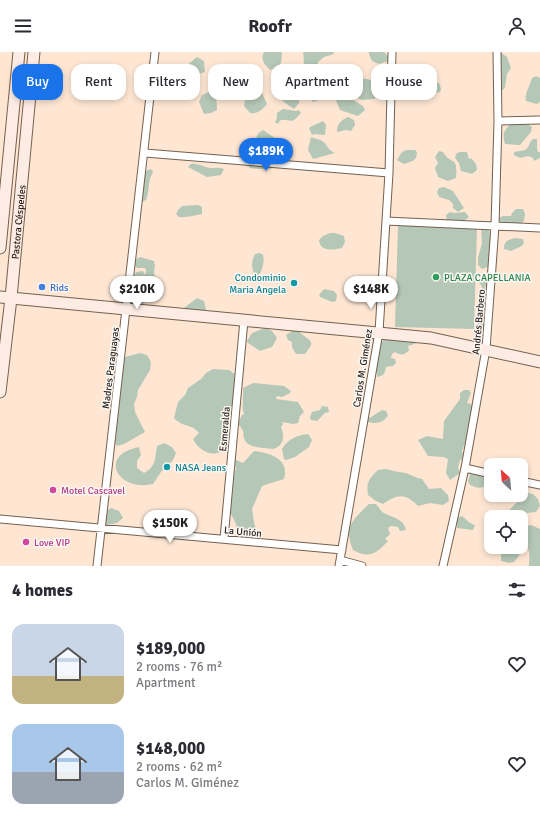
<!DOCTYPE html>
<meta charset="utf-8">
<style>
body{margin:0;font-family:Signika,sans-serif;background:#f7f7f7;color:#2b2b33;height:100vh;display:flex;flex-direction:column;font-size:15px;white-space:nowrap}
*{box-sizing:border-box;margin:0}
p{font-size:13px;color:#7c7c81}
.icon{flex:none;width:22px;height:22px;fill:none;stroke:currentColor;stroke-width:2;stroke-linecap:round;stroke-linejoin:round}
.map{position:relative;height:514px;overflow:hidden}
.details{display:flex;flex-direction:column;background:#fff;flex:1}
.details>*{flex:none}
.top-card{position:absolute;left:12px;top:12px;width:516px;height:36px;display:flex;gap:8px}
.needle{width:26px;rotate:334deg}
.controls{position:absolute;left:484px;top:406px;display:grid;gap:8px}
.controls a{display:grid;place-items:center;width:44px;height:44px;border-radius:8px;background:#fff;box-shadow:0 2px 6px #0003;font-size:20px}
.price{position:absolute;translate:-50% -34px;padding:0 9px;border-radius:14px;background:#fff;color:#222;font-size:13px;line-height:26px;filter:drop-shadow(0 1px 2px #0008)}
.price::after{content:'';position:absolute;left:50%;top:24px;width:12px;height:9px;margin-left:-6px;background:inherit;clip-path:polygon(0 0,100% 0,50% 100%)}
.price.current{background:#1a73e8;color:#fff}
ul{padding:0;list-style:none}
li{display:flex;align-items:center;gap:12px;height:100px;padding:0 12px}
li span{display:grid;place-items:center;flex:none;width:112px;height:80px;border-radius:12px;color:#555}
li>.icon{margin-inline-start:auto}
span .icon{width:48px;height:48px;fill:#fffc;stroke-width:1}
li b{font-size:17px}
h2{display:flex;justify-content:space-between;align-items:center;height:48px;padding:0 12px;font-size:17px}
.pill{padding:0 14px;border-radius:12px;background:#fff;box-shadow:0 2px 6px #0003;font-size:14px;line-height:36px}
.pill.current{background:#1a73e8;color:#fff}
header{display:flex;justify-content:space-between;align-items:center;height:52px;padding:0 12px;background:#fff;font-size:18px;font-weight:800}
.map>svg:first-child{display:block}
.green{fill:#b5c7b6}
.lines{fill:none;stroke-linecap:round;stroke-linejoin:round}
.street-casing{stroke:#74604f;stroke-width:9}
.secondary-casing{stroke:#74604f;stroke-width:13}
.street{stroke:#fff;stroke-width:7}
.secondary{stroke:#fdece3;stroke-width:11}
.leisure-dot{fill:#2e9e5b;stroke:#fcf7f3;stroke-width:1.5}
.culture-dot{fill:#0f9aa8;stroke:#fcf7f3;stroke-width:1.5}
.shop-dot{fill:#3f7fe0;stroke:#fcf7f3;stroke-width:1.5}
.hotel-dot{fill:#d1479c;stroke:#fcf7f3;stroke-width:1.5}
.labels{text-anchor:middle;stroke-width:3;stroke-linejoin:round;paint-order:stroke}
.street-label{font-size:10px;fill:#241c15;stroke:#fcf7f3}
.culture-label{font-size:10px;fill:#0d838f;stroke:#fcf7f3;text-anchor:end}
.leisure-label{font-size:10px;fill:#27864d;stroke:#fcf7f3;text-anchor:start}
.shop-label{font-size:10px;fill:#366cbe;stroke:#fcf7f3;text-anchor:start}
.hotel-label{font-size:10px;fill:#b23c85;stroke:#fcf7f3;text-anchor:start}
</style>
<header><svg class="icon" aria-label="menu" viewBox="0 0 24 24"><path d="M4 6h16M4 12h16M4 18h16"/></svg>Roofr<svg class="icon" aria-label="person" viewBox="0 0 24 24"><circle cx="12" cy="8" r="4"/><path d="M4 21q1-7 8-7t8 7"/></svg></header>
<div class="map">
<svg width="540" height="514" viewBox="0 0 540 514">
<rect width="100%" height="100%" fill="#fee6d3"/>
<path class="green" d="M264 0H282C281 12 283 14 270 18 265 13 260 8 264 0Z
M303 0H333L334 2 324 5 318 10V14L312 25C301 21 305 9 303 0Z
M369 0H384L391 8 379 12 372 9 369 2Z
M500 0 507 5 511 16 507 22 505 35 503 38H495L493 34V29L497 24Z
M197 5 204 9 205 20 196 23H190L186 14Z
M400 12 413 15 417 20C411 28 407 31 397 28L394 21Z
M252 24 256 27 267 52C262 58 258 62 250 61L244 54 245 47 253 43 250 38 245 39C244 31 246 28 252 24Z
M536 24 540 26V50L537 52 526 49C524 42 530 34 532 26Z
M360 26C367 27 374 28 379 33L378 43 374 47 362 48 355 45 351 38C353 32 355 30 360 26Z
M326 28 334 29 345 35 350 46 363 54 365 58 358 64 340 58 333 41 330 40 322 47 313 50C308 44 310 41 311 33Z
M433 30 439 31 441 37 440 40 428 42 422 40 421 39 425 33Z
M297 33 301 34 305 40 299 44V51L294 57 284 50 280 46 283 41Z
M209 40H216L217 58 211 61 204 62 199 50 202 43Z
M283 57 296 59 299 58 301 61C290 73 295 67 281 68L277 72 275 70 277 66V61Z
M348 65 354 68 355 73 351 79 346 78 337 80C337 72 341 68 348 65Z
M323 69 326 73 325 83 315 82 312 83 309 76 312 74Z
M515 69 524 70 532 75 531 80 520 93 505 92C501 79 506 76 515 69Z
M263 78 275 86 281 93 276 98C277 101 280 105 279 108 279 120 258 117 250 116 246 111 243 101 248 95 249 93 252 93 253 91 258 86 255 82 263 78Z
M311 85C315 87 319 87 322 89 328 92 326 97 335 101L313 107 308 98Z
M533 87H537V97L538 100H540V106L534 109 533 106 528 104 520 106 514 103V100C518 99 522 99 525 98 529 96 529 90 533 87Z
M407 98H415L417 100 416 106 413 109 404 112 397 108 402 100Z
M439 99 443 100C451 114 458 102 456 126L448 129 438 125 435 116 438 111 435 105Z
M459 100H467L469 107 471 106 476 112 477 118 472 122 461 119 459 111 455 106 456 102Z
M191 112C199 111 204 116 211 116 217 116 219 115 224 117L221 123 207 125 188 115Z
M151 117 153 120C147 130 150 139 146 148L141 150V121Z
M444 135 453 139 464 156 458 160 453 156V152L449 148 439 145 437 140 439 136Z
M198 153 202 155V162C196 163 185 166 179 165L176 162 178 158 182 154Z
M516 157H523L525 162 524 169 521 171H512L505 177 498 176 499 166 503 164H511L512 161Z
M450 160 455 161 465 160 469 165C464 171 455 170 447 169L446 163Z
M398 173 477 175 474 277 395 275Z
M481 176 489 178 492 193 488 215 482 217 478 213V206L482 191Z
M330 181H335L344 184 345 190 342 196C333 198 320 200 319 188L323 184Z
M515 186 523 187 524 191 522 194 511 199 504 197C504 189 508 188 515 186Z
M260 201 263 203C265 209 262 220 258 224L255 223C251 216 251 209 255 202Z
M140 205 154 209 155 214 154 220 155 226C151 229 149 229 145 227L144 223C139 228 136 234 138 241L150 235 155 237V243L138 256 130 254 132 228 136 220 143 219 145 223 146 219 145 216H137L134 213 133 209Z
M486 227 487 231 485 235 487 247 485 255 484 271 483 278 481 282 477 277 482 235 479 230Z
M324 237 334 239 337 243 336 249 332 250 320 245 319 243Z
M197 246 204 249 206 257 203 263 189 262 184 256Z
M265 276 272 279 277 286 272 295 260 299 248 291 247 289 252 281Z
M296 277C299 279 301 282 304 284 315 291 312 292 305 302H296L292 295V290L288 288 286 283Z
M409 278 416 279 421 283C418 291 416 292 408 294L409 298C405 303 401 304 395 300L392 302 391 306 395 307 396 311 393 314 386 315C385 321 384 324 377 325 377 314 375 293 385 287 392 283 401 281 409 278Z
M140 301 147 303 151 310 150 318 138 338 137 345 134 352 135 360 145 380 124 392 117 394 112 387C114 379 117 374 116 365L121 306Z
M213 317 229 318 236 323 235 355 227 368C228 376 231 385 227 393 218 409 199 400 193 387L199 381C191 371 183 376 174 366L178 350 185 343 188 336 201 327 206 321Z
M253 331 284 334 291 339 290 341 282 345 277 344 276 347 298 350 304 360 300 364 298 371 293 372 282 370 283 372 281 375C285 384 284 394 273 397 263 395 247 397 244 386 243 384 244 381 243 379 242 376 239 374 238 371L242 363 244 362C241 354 244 345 243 336Z
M464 338H469L471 341 467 351 471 352 473 357 465 391 462 399 463 403 462 407 460 408 458 416 460 421 450 428 446 421 448 407 444 405 428 404 418 388 427 384 443 387 444 369 460 347V341Z
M322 354 328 355 329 360 325 361 317 369 311 368 310 365 312 360 320 358Z
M382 358 386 359 388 363C384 371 376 372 368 370V367Z
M308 382 312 388 309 395 295 405 286 408 284 407 282 397C287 388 297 383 308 382Z
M164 391 172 395 176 401 173 408 161 420 153 432C118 440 97 403 139 395L141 403 137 409V416L144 421C156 415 155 406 157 394Z
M254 399C270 401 290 407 284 427L262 434 252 457C254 465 253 471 257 478L252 488 240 485 237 482 236 472 230 460 229 434 236 417 234 407 243 411Z
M481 416 487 417 491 425V429C485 437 479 437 470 433L468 429 471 420Z
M386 417C393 419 399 420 406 421 412 423 416 426 422 427L429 437 441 436 448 443 449 449 443 453 430 451 418 454C405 441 398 442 383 452L376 449 368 443C366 430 369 427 378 418Z
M527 441 533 442 538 447 540 454 536 460 527 461 521 466 509 465 508 461 509 458Z
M369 452H376C379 456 382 461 386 462 394 466 404 467 406 478L400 479 398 475 391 474 388 476 390 482 385 487 388 489C376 502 369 507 353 498 343 474 353 468 369 452Z
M111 456 119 459 123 466 117 471 102 474 105 460Z
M462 464C466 467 470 472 475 473L473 478 457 476 456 468 459 465Z
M531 473 540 477V514H529C529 504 532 496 521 490V475Z
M521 492C522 500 519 504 514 510L509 511 501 509V495H521Z"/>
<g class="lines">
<defs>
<path id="street" d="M498 69 540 68
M145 101 389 121
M386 169 540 176
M465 416 491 422
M521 429 540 433
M0 467 342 498
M224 487 244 268
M340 508 362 514
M97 514 155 0
M339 514 379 280 389 121 392 0
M443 514 465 416 486 297 495 174 498 69 497 0"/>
<g id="secondary">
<path d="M0 196 19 0"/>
<path d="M0 245 431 286 540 310"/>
<path id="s1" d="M0 340 11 246 34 0"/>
</g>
</defs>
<use href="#street" class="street-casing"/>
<use href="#secondary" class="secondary-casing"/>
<use href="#street" class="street"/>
<use href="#secondary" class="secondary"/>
</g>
<circle class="leisure-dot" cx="436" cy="225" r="4"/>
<g class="culture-dot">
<circle cx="294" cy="231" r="4"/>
<circle cx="167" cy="415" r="4"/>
</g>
<circle class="shop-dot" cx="42" cy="235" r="4"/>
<g class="hotel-dot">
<circle cx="53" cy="438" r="4"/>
<circle cx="26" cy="490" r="4"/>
</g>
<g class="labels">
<g class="street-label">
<text dy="4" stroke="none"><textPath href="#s1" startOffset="171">Pastora Céspedes</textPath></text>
<text transform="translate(478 270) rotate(-85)" y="4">Andrés Barbero</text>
<text transform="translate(110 316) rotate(-83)" y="4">Madres Paraguayas</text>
<text transform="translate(362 316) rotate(-81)" y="4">Carlos M. Giménez</text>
<text transform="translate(224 377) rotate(-85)" y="4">Esmeralda</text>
<text transform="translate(243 479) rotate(5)" y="4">La Unión</text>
</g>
<g class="culture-label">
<text x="286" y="229">Condominio<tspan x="286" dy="12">Maria Angela</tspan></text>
<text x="175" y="419" text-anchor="start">NASA Jeans</text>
</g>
<g class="leisure-label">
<text x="444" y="229">PLAZA CAPELLANIA</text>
</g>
<g class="shop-label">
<text x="50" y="239">Rids</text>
</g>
<g class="hotel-label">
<text x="61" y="442">Motel Cascavel</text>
<text x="34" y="494">Love VIP</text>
</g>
</g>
</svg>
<div class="controls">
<a><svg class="needle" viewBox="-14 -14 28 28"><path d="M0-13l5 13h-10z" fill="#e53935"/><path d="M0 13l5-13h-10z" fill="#7c7c81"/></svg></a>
<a><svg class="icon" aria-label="locate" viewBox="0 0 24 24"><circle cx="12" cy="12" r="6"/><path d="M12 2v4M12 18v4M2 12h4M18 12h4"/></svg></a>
</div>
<b class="price current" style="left:266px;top:120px">$189K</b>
<b class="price" style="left:137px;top:258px">$210K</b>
<b class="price" style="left:371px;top:258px">$148K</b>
<b class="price" style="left:170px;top:492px">$150K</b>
<div class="top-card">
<a class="pill current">Buy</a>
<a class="pill">Rent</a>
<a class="pill">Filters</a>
<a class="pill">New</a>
<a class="pill">Apartment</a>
<a class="pill">House</a>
</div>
</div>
<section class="details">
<h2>4 homes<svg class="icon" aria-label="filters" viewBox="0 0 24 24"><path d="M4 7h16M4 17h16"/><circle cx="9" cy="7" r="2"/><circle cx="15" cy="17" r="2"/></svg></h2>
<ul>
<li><span style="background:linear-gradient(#c9d6e8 65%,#c2b280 0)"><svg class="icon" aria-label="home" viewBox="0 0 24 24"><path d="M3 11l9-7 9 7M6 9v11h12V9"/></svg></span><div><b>$189,000</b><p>2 rooms · 76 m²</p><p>Apartment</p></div><svg class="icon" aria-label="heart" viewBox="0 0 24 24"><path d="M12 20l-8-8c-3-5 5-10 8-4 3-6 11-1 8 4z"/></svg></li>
<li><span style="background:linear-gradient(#a9c7e8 60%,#9aa5b1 0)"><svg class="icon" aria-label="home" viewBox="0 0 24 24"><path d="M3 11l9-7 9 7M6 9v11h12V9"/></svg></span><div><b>$148,000</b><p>2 rooms · 62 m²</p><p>Carlos M. Giménez</p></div><svg class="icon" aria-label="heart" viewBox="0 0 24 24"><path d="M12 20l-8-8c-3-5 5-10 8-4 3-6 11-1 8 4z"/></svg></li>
</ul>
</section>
